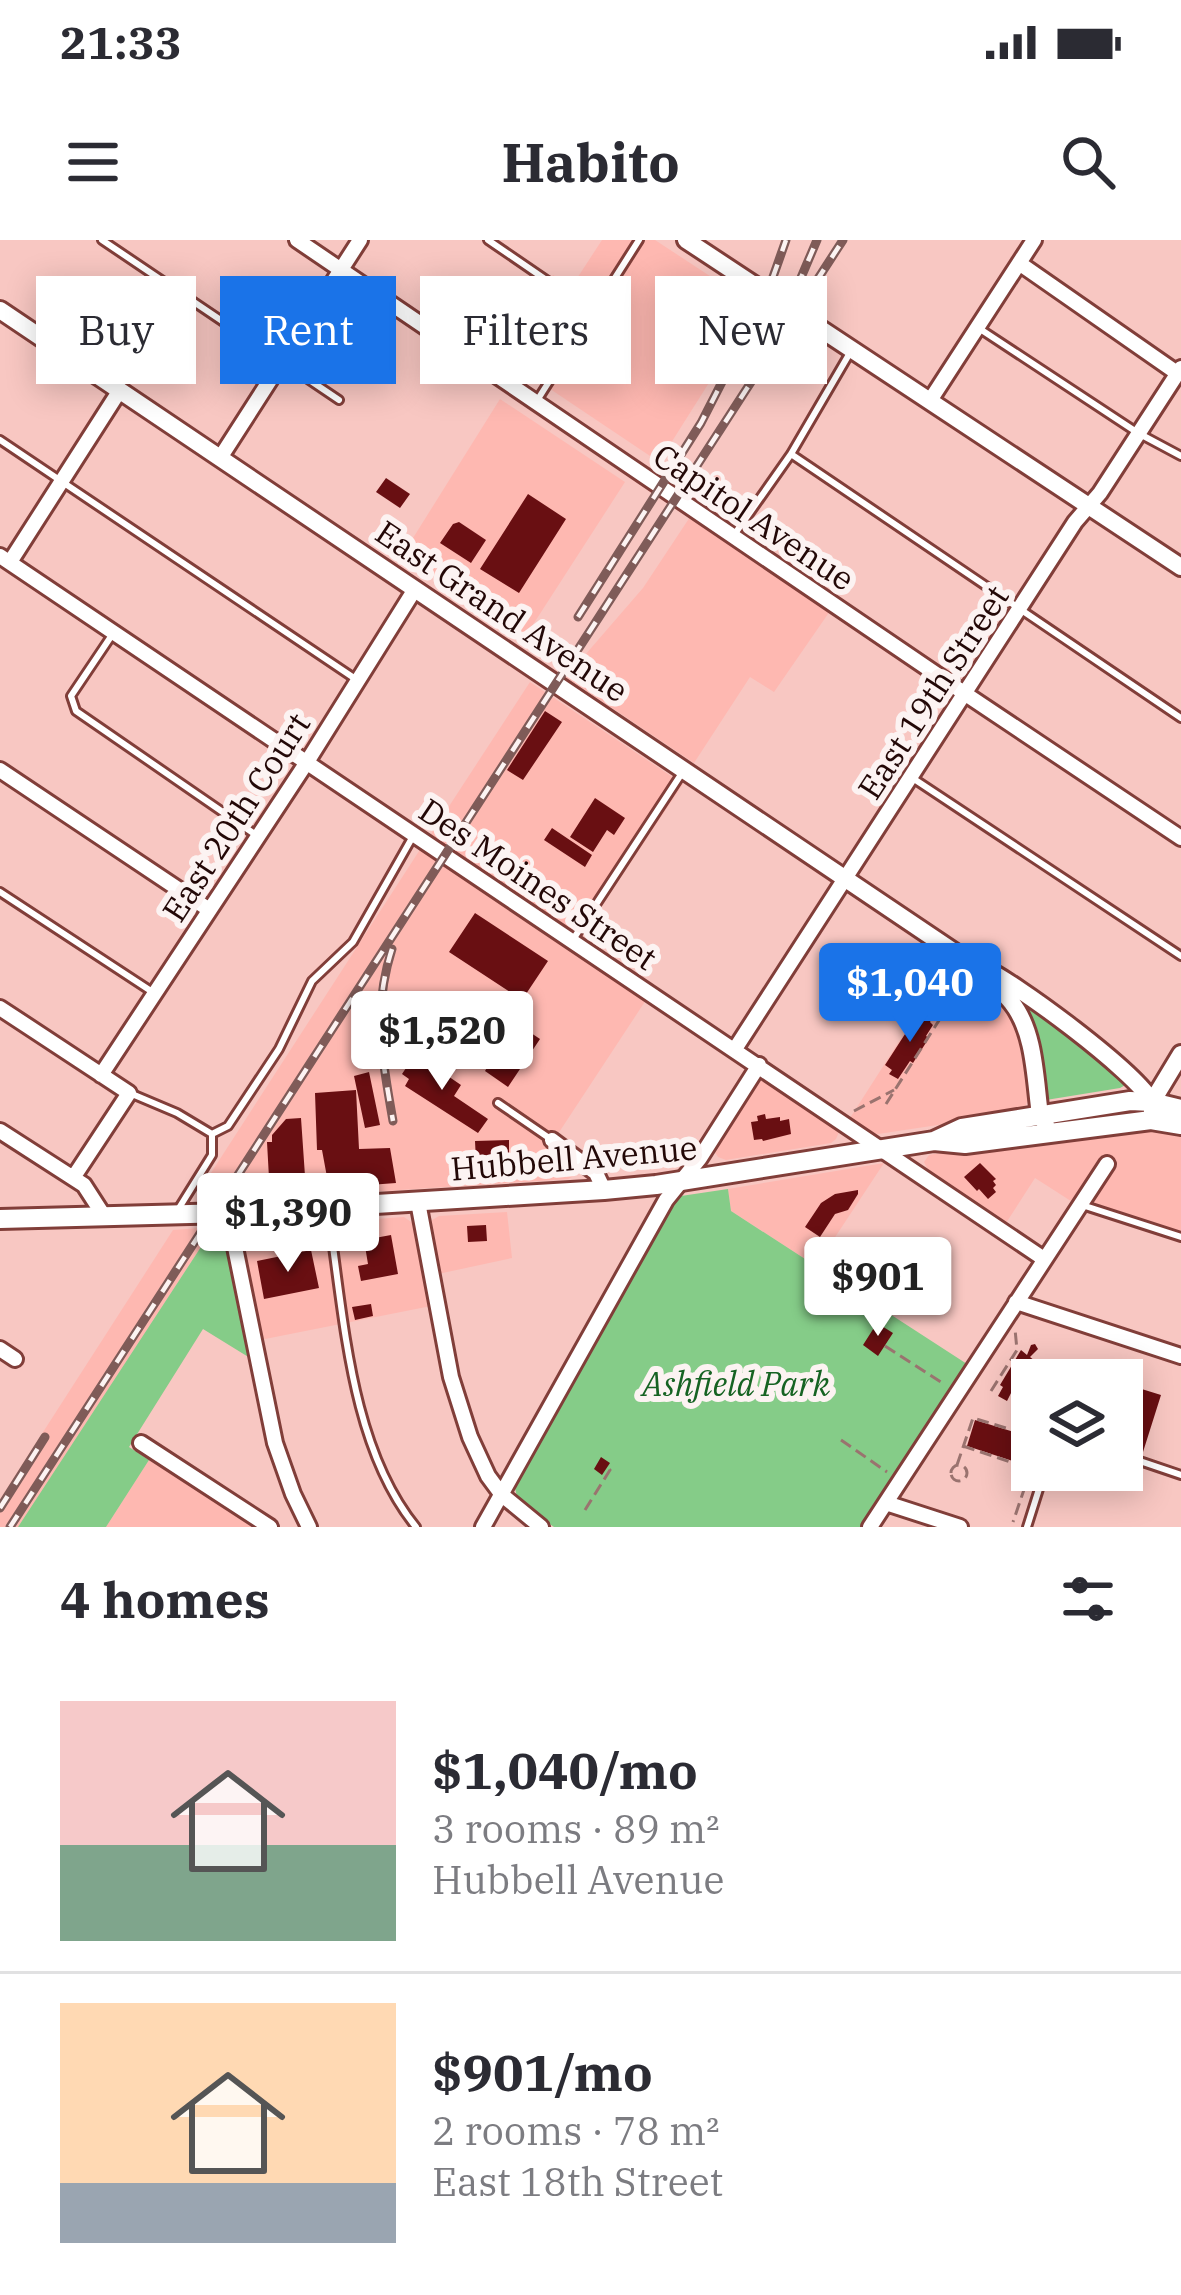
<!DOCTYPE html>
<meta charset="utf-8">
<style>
body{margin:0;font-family:"IBM Plex Serif",serif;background:#f2f2f3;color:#2b2b33;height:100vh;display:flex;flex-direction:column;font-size:45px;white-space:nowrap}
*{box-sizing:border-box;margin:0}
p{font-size:39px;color:#7c7c81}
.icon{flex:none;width:66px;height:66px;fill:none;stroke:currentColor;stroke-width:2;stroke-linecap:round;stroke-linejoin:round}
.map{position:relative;height:1287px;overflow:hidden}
.sheet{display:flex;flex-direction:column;background:#fff;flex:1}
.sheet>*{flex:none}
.guide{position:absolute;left:36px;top:36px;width:1110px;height:108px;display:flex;gap:24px}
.fabs{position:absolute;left:1011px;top:1119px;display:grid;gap:24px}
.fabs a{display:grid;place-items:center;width:132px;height:132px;border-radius:0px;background:#fff;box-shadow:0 6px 30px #0003;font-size:60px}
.price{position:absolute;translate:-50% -102px;padding:0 27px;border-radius:12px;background:#fff;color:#222;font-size:39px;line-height:78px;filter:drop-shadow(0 3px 6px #0008)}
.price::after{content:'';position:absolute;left:50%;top:72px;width:36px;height:27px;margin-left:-18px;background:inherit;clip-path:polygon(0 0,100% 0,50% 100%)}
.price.active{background:#1a73e8;color:#fff}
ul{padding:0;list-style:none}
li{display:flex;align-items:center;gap:36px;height:300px;padding:0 60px}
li+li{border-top:3px solid #e1e1e2}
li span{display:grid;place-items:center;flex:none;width:336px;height:240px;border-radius:0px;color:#555}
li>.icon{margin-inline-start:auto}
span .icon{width:144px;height:144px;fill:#fffc;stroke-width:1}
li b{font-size:51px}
h2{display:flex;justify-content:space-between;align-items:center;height:144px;padding:0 60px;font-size:51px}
.pill{padding:0 42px;border-radius:0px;background:#fff;box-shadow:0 6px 30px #0003;font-size:42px;line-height:108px}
.pill.active{background:#1a73e8;color:#fff}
.status{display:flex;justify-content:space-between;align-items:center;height:84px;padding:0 60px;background:#fff;direction:ltr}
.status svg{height:33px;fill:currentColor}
header{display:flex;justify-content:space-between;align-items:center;height:156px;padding:0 60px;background:#fff;font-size:54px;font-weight:700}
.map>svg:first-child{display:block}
.built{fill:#feb8b1}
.green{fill:#85cc88}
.building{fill:#690f12}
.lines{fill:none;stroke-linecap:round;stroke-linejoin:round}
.service-casing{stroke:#813e39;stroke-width:12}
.minor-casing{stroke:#813e39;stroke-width:20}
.tertiary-casing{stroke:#813e39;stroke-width:22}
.secondary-casing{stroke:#813e39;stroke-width:24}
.path{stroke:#9a736f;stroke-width:3;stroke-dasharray:12 6;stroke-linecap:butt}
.service{stroke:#fff;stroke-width:6}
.minor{stroke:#fff;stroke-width:14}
.tertiary{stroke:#fff;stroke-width:16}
.secondary{stroke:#fff;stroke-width:18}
.rail-casing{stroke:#7f5b58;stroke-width:9}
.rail{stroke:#fcf3f2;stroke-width:4.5;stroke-dasharray:14;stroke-linecap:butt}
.labels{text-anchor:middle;stroke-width:12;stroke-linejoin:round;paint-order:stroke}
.street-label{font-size:33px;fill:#230807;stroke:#fcf3f2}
.park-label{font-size:33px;font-style:italic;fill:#166323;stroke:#fcf3f2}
</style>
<div class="status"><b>21:33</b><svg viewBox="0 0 49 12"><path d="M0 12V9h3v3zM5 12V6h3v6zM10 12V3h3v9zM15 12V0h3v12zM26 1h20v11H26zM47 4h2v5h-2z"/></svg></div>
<header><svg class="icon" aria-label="menu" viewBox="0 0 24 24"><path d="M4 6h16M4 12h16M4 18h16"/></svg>Habito<svg class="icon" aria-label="search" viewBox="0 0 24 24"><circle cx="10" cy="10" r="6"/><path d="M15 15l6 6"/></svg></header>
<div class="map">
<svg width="1181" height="1287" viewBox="0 0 1181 1287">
<rect width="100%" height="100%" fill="#f8c7c2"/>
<path class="built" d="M602 0H655L748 61 712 138 659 222 501 116 553 35 572 46Z
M500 159 625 242 525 397 403 314Z
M690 277 830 371 774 452 750 437 694 523 566 437 643 348Z
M530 442 683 544 581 697 429 597Z
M421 608 646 760 550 906 574 923 577 928 576 935 568 939 231 961 235 952 198 953Z
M950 722 994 753 1013 777 1020 795 1029 855 1026 865 1013 871 951 883 878 894 872 893 850 878Z
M762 840 835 886 839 892 836 899 831 903 726 920 718 917 715 912 716 906 757 844Z
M1137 889 1164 890 1181 894V1002L1086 971 1113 929 1102 921 1074 963 1035 938 1006 983 928 930 924 922 929 915 934 914 1033 905Z
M884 923 816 1026 731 971 728 949Z
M507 972 512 1018 438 1034 430 987 432 980 439 976Z
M404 977 414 984 431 1066 260 1100 241 1005 240 997 245 988Z
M214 987 18 1287H0V1259L173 990Z
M149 1220 255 1287H106Z"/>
<path class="green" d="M997 740 1129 843 1120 848 1046 860Z
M728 949 731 971 967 1124 862 1287H554L518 1262 515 1248 518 1240 673 961 681 956Z
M214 987 224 997 250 1118 203 1089 129 1207 149 1220 106 1287H18Z"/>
<path class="building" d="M386 238 410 254 400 268 376 252Z
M528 254 566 279 519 353 480 329Z
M459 282 486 300 471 323 440 303 453 284Z
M545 471 562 482 523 540 507 530Z
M595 558 625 578 614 595 607 590 593 612 570 597Z
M552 588 592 615 585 627 544 600Z
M475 673 548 721 522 760 449 712Z
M925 773 933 777 930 782 933 785 926 796 929 798 913 823 910 821 898 839 889 834 892 830 885 825 918 774 922 777Z
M516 783 540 799 508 847 485 831 492 819 486 815 503 789 509 793Z
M412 819 420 825 423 819 461 845 454 856 488 879 478 893 405 846 409 839 402 834Z
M369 832 380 885 365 888 354 836Z
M356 850 359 909 390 908 396 943 329 948 322 910H317L315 853Z
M765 874 766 879 780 877V881L789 879 791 894 763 901 762 899 754 900 751 882 758 881 757 876Z
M301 878 305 936 269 938 267 902H272V895L286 879Z
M509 900V919H512L502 933 485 934 474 921H476L475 901Z
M980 923 996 939 993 941 996 945 993 948 996 952 988 959 979 949 977 951 964 937Z
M858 950V954L848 970 835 974 820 997 805 987 821 963 835 954Z
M486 985 487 1001 468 1002 467 986Z
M391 995 398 1034 361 1041 358 1026 368 1024 364 1000Z
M311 1010 319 1048 264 1059 257 1021Z
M371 1064 373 1076 355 1080 352 1067Z
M877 1083 893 1093 878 1116 863 1105Z
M1035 1104 1038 1109 1030 1117 1059 1140H1032V1161L1012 1151 1007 1161 998 1156 1003 1147 1000 1145 1021 1110 1027 1115 1031 1105Z
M1132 1146 1161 1155 1143 1212 1138 1210 1136 1217 1122 1212V1178Z
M975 1180 1027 1196 1019 1223 967 1206Z
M601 1217 610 1223 602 1235 594 1229Z"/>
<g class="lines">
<defs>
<path id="service" d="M102 0 339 160
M488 0 593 72
M977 87 1138 193 1181 216
M538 159 639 0
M0 200 357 440
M791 214 1181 478
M734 295 791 214 851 111
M112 395 71 456 76 471 256 595
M914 539 1181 716
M0 652 154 753
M574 698 682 533
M132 854 177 873 212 894V915L179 968
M498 863 549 898
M212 894 228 886 279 809 312 741 353 702 412 598
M1082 965 1181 997
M328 972C344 1073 349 1205 416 1287
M1122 1215 1181 1235
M1027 1287 1045 1230"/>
<path id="minor" d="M297 0 964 453 1181 598
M1019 23 1177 133
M931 159 1034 0
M220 218 360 0
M0 316 1044 1019
M10 322 120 150
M0 530 208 669
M0 768 129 853 73 938
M735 809 1075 282 1100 253 1181 128
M101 835 307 522 415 349
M0 891 84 945 104 976
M552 900 596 933 604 950
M418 962 451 1137 470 1197 488 1236 502 1255 541 1287
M228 973 275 1203 293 1254 309 1287
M1016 1062 1181 1116
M0 1109 15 1119
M141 1203 270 1287
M886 1263 960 1287
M483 1287 666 960 700 918 759 825
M870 1287 1107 924"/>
<path id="tertiary" d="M686 0 1181 327
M0 70 969 722C983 735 1000 747 1012 763 1035 792 1035 839 1040 875L1046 885
M981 727C1014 741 1136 832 1152 862V874
M1152 862 1181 814"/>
<path id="secondary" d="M934 901 962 888 1130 861 1152 862 1181 869
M0 979 228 973 604 950 656 945 934 901 965 904 1151 880 1181 885"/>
</defs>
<use href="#service" class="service-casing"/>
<use href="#minor" class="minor-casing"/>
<use href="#tertiary" class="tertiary-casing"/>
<use href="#secondary" class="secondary-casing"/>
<path class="path" d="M886 864 943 774
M854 871 894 850
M885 1106 944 1144
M991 1151 1017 1110 1015 1089
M841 1200 887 1232
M963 1206 1031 1229 1013 1282
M957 1225 973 1178 1032 1196 1022 1226
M951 1233a8 8 0 1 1 16 0a8 8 0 1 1-16 0Z
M585 1270 610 1230 607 1228"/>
<use href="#service" class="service"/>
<use href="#minor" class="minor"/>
<use href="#tertiary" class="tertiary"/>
<use href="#secondary" class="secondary"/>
<defs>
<path id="rail" d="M797 47 817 0
M578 377 701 183 767 54 786 0
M392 709C372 772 382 817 393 881
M0 1268 45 1197
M10 1287 843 0"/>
</defs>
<use href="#rail" class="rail-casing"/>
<use href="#rail" class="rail"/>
</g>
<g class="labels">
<g class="street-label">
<text transform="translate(754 277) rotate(34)" y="12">Capitol Avenue</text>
<text transform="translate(502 371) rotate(34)" y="12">East Grand Avenue</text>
<text transform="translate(933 452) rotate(-57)" y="12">East 19th Street</text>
<text transform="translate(236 577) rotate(-57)" y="12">East 20th Court</text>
<text transform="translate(538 644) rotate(34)" y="12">Des Moines Street</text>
<text transform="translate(574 918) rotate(-5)" y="12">Hubbell Avenue</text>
</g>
<g class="park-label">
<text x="736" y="1156">Ashfield Park</text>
</g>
</g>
</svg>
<div class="fabs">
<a><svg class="icon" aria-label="layers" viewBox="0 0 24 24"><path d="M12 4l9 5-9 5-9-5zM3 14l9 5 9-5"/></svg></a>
</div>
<b class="price active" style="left:910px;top:805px">$1,040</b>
<b class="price" style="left:442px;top:853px">$1,520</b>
<b class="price" style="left:288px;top:1035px">$1,390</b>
<b class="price" style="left:878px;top:1099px">$901</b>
<div class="guide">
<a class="pill">Buy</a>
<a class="pill active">Rent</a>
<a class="pill">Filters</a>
<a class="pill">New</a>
</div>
</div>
<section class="sheet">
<h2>4 homes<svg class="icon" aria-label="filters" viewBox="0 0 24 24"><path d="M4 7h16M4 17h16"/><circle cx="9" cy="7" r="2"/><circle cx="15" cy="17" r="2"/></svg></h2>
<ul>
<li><span style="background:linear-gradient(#f6c9c9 60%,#7fa58c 0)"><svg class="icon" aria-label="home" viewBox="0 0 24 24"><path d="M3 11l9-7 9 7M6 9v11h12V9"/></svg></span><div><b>$1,040/mo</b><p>3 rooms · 89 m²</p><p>Hubbell Avenue</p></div></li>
<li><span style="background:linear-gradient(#ffd9b3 75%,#9aa5b1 0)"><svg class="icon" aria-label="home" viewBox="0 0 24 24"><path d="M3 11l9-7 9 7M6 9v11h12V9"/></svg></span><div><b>$901/mo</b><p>2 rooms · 78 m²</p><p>East 18th Street</p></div></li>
</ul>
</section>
